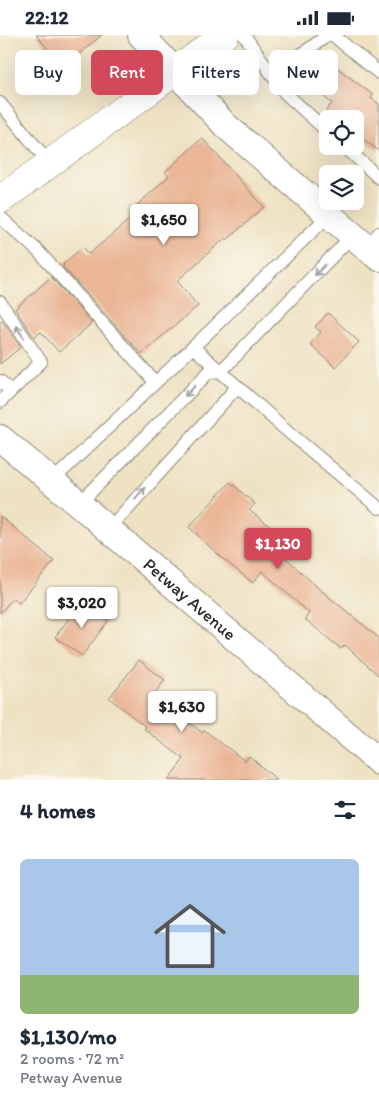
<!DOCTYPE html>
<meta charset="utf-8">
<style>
body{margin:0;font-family:Itim,sans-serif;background:#f2f2f3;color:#1f2937;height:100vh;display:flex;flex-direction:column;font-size:19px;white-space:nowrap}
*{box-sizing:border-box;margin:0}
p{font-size:16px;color:#747a83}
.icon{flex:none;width:28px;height:28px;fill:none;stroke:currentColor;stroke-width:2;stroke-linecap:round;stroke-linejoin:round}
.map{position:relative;height:745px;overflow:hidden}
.side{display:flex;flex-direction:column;background:#fff;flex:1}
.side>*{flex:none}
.banner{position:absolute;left:15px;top:15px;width:350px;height:45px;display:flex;gap:10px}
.controls{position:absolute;left:319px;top:75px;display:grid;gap:10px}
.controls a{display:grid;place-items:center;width:45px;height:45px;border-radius:8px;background:#fff;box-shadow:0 5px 20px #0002;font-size:25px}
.price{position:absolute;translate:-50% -42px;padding:0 11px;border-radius:5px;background:#fff;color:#222;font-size:16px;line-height:32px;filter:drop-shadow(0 1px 2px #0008)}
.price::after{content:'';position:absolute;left:50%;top:30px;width:15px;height:11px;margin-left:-8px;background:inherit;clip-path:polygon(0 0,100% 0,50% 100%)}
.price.on{background:#d1495b;color:#fff}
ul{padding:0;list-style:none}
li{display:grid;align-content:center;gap:10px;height:265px;padding:0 20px}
li span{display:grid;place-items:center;height:155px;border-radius:8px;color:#555}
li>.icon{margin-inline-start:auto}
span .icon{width:90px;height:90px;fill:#fffc;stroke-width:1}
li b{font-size:21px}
h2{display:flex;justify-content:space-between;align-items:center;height:60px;padding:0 20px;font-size:21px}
.pill{padding:0 18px;border-radius:8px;background:#fff;box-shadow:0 5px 20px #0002;font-size:18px;line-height:45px}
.pill.on{background:#d1495b;color:#fff}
.status{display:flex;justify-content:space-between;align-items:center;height:35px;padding:0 25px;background:#fff;direction:ltr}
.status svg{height:14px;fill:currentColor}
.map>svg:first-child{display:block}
.building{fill:#eab696}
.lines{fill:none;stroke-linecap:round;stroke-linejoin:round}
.lane-casing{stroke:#8c8677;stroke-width:14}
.street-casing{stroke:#8c8677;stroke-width:28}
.secondary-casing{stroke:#8c8677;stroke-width:29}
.lane{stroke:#fff;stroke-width:12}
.street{stroke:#fff;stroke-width:26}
.secondary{stroke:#fff;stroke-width:28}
.oneway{stroke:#a0a0a0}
.labels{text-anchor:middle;stroke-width:4;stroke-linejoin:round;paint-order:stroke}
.street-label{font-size:18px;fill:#2b2b2b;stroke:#fbf7ec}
</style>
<div class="status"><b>22:12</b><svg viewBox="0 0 49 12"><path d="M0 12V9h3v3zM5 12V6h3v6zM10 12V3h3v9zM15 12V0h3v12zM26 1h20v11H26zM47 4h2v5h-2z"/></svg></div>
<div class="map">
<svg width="379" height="745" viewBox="0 0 379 745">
<rect width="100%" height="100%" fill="#fbf7ec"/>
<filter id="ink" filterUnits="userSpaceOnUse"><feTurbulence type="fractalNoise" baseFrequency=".02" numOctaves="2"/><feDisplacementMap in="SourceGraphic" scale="10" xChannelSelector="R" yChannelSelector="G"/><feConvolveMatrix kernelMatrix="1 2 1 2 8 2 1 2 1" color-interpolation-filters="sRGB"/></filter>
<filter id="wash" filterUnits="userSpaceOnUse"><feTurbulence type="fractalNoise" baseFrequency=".0096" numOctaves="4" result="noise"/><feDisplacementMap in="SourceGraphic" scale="20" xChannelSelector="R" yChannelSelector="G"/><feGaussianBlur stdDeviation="1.12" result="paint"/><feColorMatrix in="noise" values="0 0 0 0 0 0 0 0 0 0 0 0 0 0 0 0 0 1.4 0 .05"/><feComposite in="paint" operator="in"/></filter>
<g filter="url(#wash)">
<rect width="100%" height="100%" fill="#eee2c3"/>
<g id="blocks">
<path class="building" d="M36 0H102L63 32Z
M332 29 373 60 371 63 379 69V116L355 98V84H337L326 76 332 68 313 54Z
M202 103 264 172 227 205 225 203 177 246 198 271 141 319 63 232 64 230 63 229 83 212 89 219 137 178 133 174 169 141 165 137Z
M51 242 92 288 59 317 41 297 34 302 15 274Z
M328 278 359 307 335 332 310 309 321 297 315 292Z
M2 285 21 312 0 329V286Z
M230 447 255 469 249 475 280 499 271 509 317 552 379 603V641L345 610 341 614 305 584 309 578 262 536 253 548 222 523 189 492Z
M0 481 54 526 19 568 13 563 0 578Z
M82 566 108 586 82 621 55 602Z
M139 625 165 645 153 661 203 698 204 695 245 726 249 721 277 745H168L184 724 144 694 146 692 109 663Z"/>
</g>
</g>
<g filter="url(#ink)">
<use href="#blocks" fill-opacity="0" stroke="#8c8677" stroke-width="1"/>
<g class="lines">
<defs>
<path id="lane" d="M244 0 285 58 328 97
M333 0 379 38
M273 40 328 0
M0 68 49 128
M344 111 379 143
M0 182 38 216 155 347
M367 212 379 198
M0 267 41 327 0 367
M193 312 285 394 379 473
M0 346 11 356
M52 446 212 294 329 180
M79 469 209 337 221 336 353 200
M108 495 237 352"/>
<g id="street">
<path d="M141 0 226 91 379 223"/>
<path id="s1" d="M0 403 79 469 379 727"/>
</g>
<path id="secondary" d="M0 165 225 0"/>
</defs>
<use href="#lane" class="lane-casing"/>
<use href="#street" class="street-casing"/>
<use href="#secondary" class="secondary-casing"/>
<use href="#lane" class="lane"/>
<use href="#street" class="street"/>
<use href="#secondary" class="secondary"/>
</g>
<defs><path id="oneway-shaft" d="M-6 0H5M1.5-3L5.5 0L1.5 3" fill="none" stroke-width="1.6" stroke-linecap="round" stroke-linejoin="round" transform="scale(1.25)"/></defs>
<g class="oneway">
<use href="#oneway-shaft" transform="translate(320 235) rotate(134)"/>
<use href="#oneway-shaft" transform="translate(20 297) rotate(-124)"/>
<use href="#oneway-shaft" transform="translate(190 356) rotate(135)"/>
<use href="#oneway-shaft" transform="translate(140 458) rotate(-48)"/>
</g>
</g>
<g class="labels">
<g class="street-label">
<text dy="6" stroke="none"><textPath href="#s1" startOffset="249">Petway Avenue</textPath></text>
</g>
</g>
</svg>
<div class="controls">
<a><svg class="icon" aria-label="locate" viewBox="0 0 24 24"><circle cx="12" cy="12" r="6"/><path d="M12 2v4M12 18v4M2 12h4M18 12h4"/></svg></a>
<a><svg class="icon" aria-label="layers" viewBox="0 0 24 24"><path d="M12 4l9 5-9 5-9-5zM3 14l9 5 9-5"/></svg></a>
</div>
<b class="price" style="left:164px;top:211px">$1,650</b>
<b class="price on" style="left:278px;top:535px">$1,130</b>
<b class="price" style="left:82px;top:594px">$3,020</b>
<b class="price" style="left:182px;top:698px">$1,630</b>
<div class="banner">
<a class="pill">Buy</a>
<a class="pill on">Rent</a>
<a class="pill">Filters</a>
<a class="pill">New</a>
</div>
</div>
<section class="side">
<h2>4 homes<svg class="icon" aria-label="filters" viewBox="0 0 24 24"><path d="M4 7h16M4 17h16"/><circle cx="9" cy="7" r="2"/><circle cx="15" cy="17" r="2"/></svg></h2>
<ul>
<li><span style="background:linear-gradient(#a9c7e8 75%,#8fb573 0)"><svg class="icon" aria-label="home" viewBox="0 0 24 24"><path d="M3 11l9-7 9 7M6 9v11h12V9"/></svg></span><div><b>$1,130/mo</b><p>2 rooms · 72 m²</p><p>Petway Avenue</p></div></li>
</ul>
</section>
